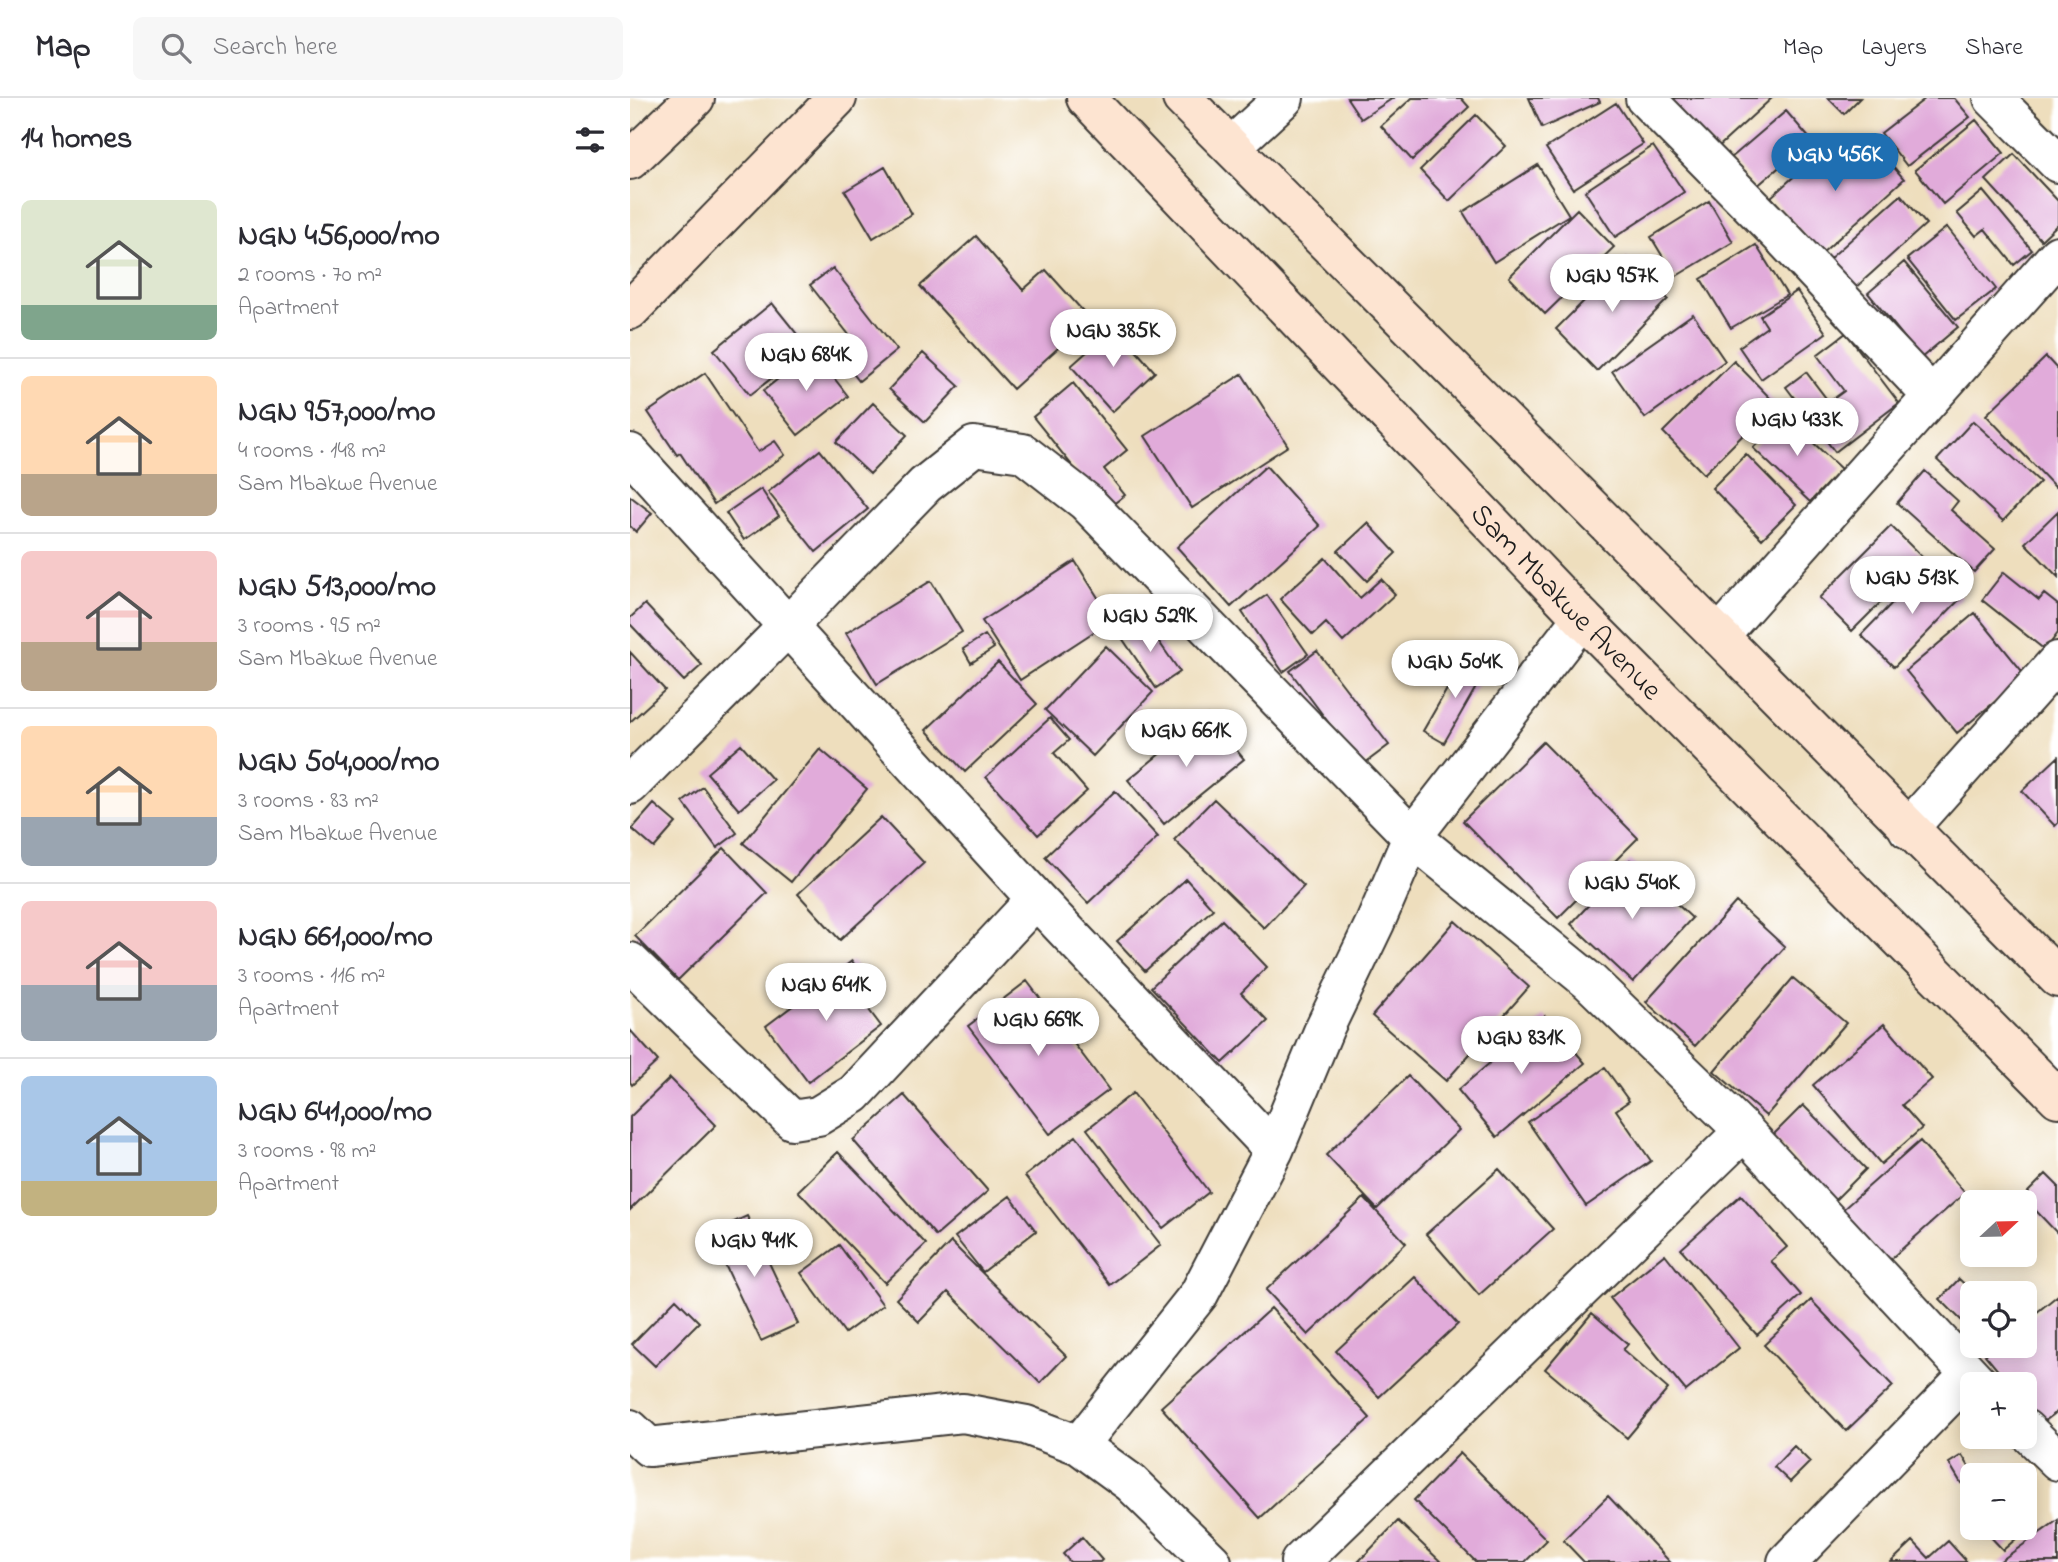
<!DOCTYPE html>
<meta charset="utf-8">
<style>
body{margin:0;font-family:"Indie Flower",sans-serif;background:#f7f7f7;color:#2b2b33;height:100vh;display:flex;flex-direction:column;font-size:26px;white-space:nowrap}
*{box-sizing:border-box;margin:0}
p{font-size:23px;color:#7c7c81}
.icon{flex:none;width:38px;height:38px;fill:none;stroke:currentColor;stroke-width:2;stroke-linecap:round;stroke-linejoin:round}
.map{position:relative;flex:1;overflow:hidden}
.panel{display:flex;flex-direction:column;background:#fff;width:630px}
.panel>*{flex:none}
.needle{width:46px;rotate:68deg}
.controls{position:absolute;left:1330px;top:1092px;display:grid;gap:14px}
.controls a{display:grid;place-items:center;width:77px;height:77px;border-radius:10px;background:#fff;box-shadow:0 4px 18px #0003;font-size:35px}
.price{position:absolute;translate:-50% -60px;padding:0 16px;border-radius:24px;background:#fff;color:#222;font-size:23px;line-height:46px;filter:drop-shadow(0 2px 4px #0008)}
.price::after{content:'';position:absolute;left:50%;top:42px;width:21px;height:16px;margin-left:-10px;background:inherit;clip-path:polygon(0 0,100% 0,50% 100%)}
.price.current{background:#1f6fb2;color:#fff}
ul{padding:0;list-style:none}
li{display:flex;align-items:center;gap:21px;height:175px;padding:0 21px}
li+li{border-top:2px solid #e1e1e2}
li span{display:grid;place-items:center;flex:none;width:196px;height:140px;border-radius:10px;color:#555}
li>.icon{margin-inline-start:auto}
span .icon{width:84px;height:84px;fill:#fffc;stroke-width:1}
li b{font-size:30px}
h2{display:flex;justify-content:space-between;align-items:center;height:84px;padding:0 21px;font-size:30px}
header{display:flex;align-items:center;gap:42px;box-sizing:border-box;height:98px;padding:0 35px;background:#fff;border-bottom:2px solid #e1e1e2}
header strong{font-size:33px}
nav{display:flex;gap:38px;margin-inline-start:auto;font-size:24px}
.search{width:490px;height:63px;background:#f7f7f7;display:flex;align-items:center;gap:18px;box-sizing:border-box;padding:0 24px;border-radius:10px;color:#7c7c81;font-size:26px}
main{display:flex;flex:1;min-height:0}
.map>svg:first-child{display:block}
.building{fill:#e1abda}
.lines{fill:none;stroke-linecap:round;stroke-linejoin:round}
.street-casing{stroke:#3c3934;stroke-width:42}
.secondary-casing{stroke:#3c3934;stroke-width:42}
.street{stroke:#fff;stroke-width:38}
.secondary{stroke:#fde4d1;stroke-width:38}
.labels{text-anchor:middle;stroke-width:7;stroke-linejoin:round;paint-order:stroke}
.street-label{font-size:30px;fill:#1c1c1c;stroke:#fff}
</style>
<header>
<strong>Map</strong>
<div class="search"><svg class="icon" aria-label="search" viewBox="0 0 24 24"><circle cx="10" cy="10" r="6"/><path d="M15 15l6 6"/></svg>Search here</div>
<nav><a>Map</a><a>Layers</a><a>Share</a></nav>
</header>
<main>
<section class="panel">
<h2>14 homes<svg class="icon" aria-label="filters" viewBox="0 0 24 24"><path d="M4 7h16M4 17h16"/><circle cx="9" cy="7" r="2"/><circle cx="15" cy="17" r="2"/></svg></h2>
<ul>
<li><span style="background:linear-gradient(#dfe7d0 75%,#7fa58c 0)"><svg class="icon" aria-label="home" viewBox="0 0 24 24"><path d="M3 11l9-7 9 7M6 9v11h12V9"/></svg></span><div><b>NGN 456,000/mo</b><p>2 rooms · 70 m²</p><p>Apartment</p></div></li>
<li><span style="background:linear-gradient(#ffd9b3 70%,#b9a48a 0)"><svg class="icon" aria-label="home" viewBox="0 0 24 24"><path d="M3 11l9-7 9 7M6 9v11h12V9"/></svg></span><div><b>NGN 957,000/mo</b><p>4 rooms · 148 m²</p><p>Sam Mbakwe Avenue</p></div></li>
<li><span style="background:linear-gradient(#f6c9c9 65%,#b9a48a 0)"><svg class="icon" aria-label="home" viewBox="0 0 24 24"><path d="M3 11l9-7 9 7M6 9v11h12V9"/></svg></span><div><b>NGN 513,000/mo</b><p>3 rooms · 95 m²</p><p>Sam Mbakwe Avenue</p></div></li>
<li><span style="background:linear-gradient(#ffd9b3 65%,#9aa5b1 0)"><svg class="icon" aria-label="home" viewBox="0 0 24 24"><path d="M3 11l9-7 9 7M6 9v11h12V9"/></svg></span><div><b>NGN 504,000/mo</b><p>3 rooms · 83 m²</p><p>Sam Mbakwe Avenue</p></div></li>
<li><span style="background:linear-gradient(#f6c9c9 60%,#9aa5b1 0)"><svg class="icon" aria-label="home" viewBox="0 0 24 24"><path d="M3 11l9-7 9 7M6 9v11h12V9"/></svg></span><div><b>NGN 661,000/mo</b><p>3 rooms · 116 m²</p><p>Apartment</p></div></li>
<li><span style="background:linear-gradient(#a9c7e8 75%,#c2b280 0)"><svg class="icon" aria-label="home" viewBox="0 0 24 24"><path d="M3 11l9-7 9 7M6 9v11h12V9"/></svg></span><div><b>NGN 641,000/mo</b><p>3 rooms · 98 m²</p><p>Apartment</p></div></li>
</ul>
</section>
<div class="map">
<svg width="1428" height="1464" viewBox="0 0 1428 1464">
<rect width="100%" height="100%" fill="#fff"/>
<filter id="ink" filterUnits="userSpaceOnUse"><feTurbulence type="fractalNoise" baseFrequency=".0143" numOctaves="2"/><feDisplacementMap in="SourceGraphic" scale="14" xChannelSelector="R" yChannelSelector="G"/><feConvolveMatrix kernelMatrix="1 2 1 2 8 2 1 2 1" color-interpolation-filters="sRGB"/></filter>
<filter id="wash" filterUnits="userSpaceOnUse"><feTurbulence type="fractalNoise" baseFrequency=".00686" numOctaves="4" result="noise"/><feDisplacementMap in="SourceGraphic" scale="28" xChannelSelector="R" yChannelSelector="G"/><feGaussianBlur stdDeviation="1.57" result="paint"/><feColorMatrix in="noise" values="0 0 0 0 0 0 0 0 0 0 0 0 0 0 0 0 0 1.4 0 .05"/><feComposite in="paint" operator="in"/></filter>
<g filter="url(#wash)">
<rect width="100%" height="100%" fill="#eedebd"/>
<g id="blocks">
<path class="building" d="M717 0H763L731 21Z
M782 0H831L839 9 782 62 751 28Z
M899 0H968L970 4 912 30Z
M1038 0H1142L1085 52Z
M1198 0H1230L1214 16Z
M1296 0H1324L1340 19 1277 68 1251 35Z
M986 5 1013 46 943 91 916 50Z
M1156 13 1181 42 1126 89 1101 60Z
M846 17 876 48 819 103 790 72Z
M1346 22 1374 55 1313 106 1285 72Z
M1207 40 1232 67 1249 52 1274 81 1191 156 1141 99Z
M1023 48 1054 94 985 139 955 93Z
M1384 56 1428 103V126L1411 142 1356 82Z
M908 67 939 117 864 164 833 114Z
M255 69 282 116 243 140 215 93Z
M1353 93 1402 152 1384 167 1355 131 1346 138 1327 115Z
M1271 97 1296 126 1224 191 1198 162Z
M1079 103 1103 144 1045 179 1021 139Z
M947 111 984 149 915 216 879 179Z
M1317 129 1366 191 1326 222 1277 161Z
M346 138 393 192 416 172 460 221 383 291 290 188Z
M1126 147 1157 197 1101 230 1071 181Z
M997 160 1038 201 967 273 926 231Z
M1274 164 1328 229 1291 260 1238 195Z
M203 170 267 252 229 283 210 259 227 247 180 187Z
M1167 193 1196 235 1131 281 1109 249 1137 229 1130 218Z
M142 205 179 251 120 297 84 252Z
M1063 216 1095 263 1015 320 982 273Z
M485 229 525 274 482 314 441 268Z
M1216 235 1269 305 1205 354 1156 289 1176 274 1199 304 1214 293 1187 257Z
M183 253 218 298 168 337 133 293Z
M293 255 329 288 295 324 259 291Z
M1416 259 1428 272V386L1425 389 1356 317Z
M1104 263 1145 305 1074 376 1033 334Z
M75 275 128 354 145 343 155 357 84 406 50 355 47 357 18 314Z
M612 276 658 348 562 410 515 338Z
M443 285 497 352 474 371 495 397 477 411 403 319Z
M243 305 277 337 240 376 206 344Z
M1154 317 1211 371 1180 404 1123 350Z
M1343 323 1410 384 1373 423 1307 362Z
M190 352 238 411 186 454 138 394Z
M1116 356 1166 407 1132 441 1082 390Z
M636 368 690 428 601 509 547 449Z
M1295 373 1328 403 1321 412 1365 451 1344 474 1267 405Z
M131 391 149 418 114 442 96 415Z
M0 398 22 415 6 434 0 428Z
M1428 413V479L1395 445Z
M738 425 766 455 737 483 708 453Z
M1261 428 1294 461 1222 533 1189 500Z
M695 460 730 500 751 481 765 496 713 544 696 525 683 537 650 501Z
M445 463 482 522 390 582 352 523Z
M1299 467 1332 499 1264 569 1231 537Z
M1374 474 1409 502 1414 496 1428 507V535L1415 552 1352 502Z
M301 483 332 534 247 586 216 535Z
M637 497 678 556 653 574 612 514Z
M15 506 72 567 54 583 0 526V520Z
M1345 515 1396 578 1327 635 1276 573Z
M513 521 550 574 526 590 490 537Z
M355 537 364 550 341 565 333 551Z
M476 548 523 594 463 658 415 612Z
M687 553 759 647 731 668 660 573Z
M0 554 35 592 0 624Z
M836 558 857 570 814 645 793 633Z
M368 564 407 606 335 674 296 632Z
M577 617 614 661 534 726 498 682Z
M420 620 439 642 424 655 457 693 408 737 356 679Z
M913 644 1008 740 928 820 833 723Z
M111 646 143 682 109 712 77 675Z
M190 651 237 691 161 784 113 745Z
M1428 659V725L1425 728 1392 693Z
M73 689 107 735 87 750 53 704Z
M485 693 528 739 458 805 415 759Z
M584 701 674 788 634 830 544 742Z
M24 706 46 725 24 750 2 731Z
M251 719 294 765 210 842 168 796Z
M94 750 137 795 48 882 5 838Z
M1000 762 1062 820 1003 884 941 826Z
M556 781 583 811 515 873 487 843Z
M1106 804 1155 849 1065 948 1016 904Z
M592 822 637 869 611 895 638 923 593 965 521 889Z
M825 823 899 889 816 983 742 918Z
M222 863 243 891 230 900 251 928 178 984 136 928Z
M1163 880 1216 925 1136 1018 1084 973Z
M397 883 479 992 420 1036 338 928Z
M915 918 955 965 867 1039 828 992Z
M1254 926 1302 981 1272 1007 1292 1030 1251 1066 1183 987Z
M0 932 28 963 2 987 0 984Z
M975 970 999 1003 986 1012 1021 1063 956 1108 898 1024Z
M778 978 829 1032 747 1111 696 1057Z
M40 980 86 1027 0 1112V1019Z
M503 995 579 1094 533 1130 457 1031Z
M274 997 358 1093 306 1138 223 1042Z
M1173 1007 1236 1071 1205 1102 1142 1038Z
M446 1038 531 1147 480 1187 395 1078Z
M1290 1043 1335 1095 1256 1165 1211 1113Z
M208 1054 296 1146 255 1185 168 1093Z
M869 1071 923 1131 849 1197 796 1136Z
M1416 1076 1428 1088V1136L1393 1099Z
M1111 1097 1157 1149 1141 1163 1171 1197 1127 1237 1051 1151Z
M380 1098 406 1133 353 1174 325 1139Z
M734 1100 776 1145 678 1237 636 1192Z
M117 1118 168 1226 131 1243 80 1135Z
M321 1144 436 1258 410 1285 318 1194 289 1224 266 1201Z
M209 1147 253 1207 215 1235 171 1175Z
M1035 1156 1109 1250 1056 1293 980 1200Z
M785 1179 828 1226 749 1299 706 1253Z
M1329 1181 1344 1195H1342V1233L1310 1201Z
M1428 1197V1313L1411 1326 1395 1306V1286H1379L1355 1257 1366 1248H1395V1224Z
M46 1201 69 1224 25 1268 2 1246Z
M1181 1202 1263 1288 1216 1333 1134 1247Z
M641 1210 740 1320 630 1420 531 1309Z
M962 1215 998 1246 993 1252 1038 1291 997 1340 915 1271Z
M1164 1348 1180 1364 1160 1384 1144 1369Z
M830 1355 917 1442 895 1464H846L784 1402Z
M1332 1357 1344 1377 1331 1385 1319 1365Z
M978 1398 1040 1464H954L933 1442Z
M1428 1422V1464H1369Z
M768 1423 811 1464H728Z
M1363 1430H1377L1387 1440 1373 1452 1357 1435Z
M452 1439 472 1462 470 1464H440L433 1456Z
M1283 1443 1299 1460 1318 1443 1337 1464H1261Z"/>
</g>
</g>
<g filter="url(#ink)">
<use href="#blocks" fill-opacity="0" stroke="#3c3934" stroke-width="2"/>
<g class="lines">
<defs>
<path id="street" d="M1015 0 1156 143 1302 298
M1363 0 1428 65
M602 48 654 0
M0 355 406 801 644 1052
M1089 538 1428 157
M0 687 157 529 295 387 344 348 393 355 456 404 782 739 960 884 1114 1033 1349 1286
M1278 731 1428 563
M0 864 162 1022 188 1018 224 996 406 801
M0 1331 19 1349 333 1315 396 1327 449 1347 501 1385 582 1464
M1395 1331 1428 1363
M449 1347 569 1196 644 1052 695 929 745 825 782 739 952 520
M670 1464 1114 1033
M1157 1464 1339 1277"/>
<g id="secondary">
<path id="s1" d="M456 0 952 520 1428 1000"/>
<path d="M552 0 1089 538 1428 880"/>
<path d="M0 62 65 0"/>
<path d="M0 212 207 0"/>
</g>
</defs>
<use href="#street" class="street-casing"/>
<use href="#secondary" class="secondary-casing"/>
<use href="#street" class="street"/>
<use href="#secondary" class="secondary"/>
</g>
</g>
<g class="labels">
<g class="street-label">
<text dy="10" stroke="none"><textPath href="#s1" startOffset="696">Sam Mbakwe Avenue</textPath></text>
</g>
</g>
</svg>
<div class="controls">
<a><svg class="needle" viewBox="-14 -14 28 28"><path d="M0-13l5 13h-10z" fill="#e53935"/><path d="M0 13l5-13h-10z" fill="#7c7c81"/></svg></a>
<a><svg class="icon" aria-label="locate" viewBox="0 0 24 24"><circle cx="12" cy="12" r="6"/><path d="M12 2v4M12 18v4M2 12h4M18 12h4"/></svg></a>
<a>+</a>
<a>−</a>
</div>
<b class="price current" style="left:1205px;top:95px">NGN 456K</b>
<b class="price" style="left:982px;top:216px">NGN 957K</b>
<b class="price" style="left:483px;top:271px">NGN 385K</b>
<b class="price" style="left:176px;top:295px">NGN 684K</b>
<b class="price" style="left:1167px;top:360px">NGN 433K</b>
<b class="price" style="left:1282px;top:518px">NGN 513K</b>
<b class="price" style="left:520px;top:556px">NGN 529K</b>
<b class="price" style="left:825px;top:602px">NGN 504K</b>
<b class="price" style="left:556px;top:671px">NGN 661K</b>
<b class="price" style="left:1002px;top:823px">NGN 540K</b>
<b class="price" style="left:196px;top:925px">NGN 641K</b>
<b class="price" style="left:408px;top:960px">NGN 669K</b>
<b class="price" style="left:891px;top:978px">NGN 831K</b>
<b class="price" style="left:124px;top:1181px">NGN 941K</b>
</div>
</main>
